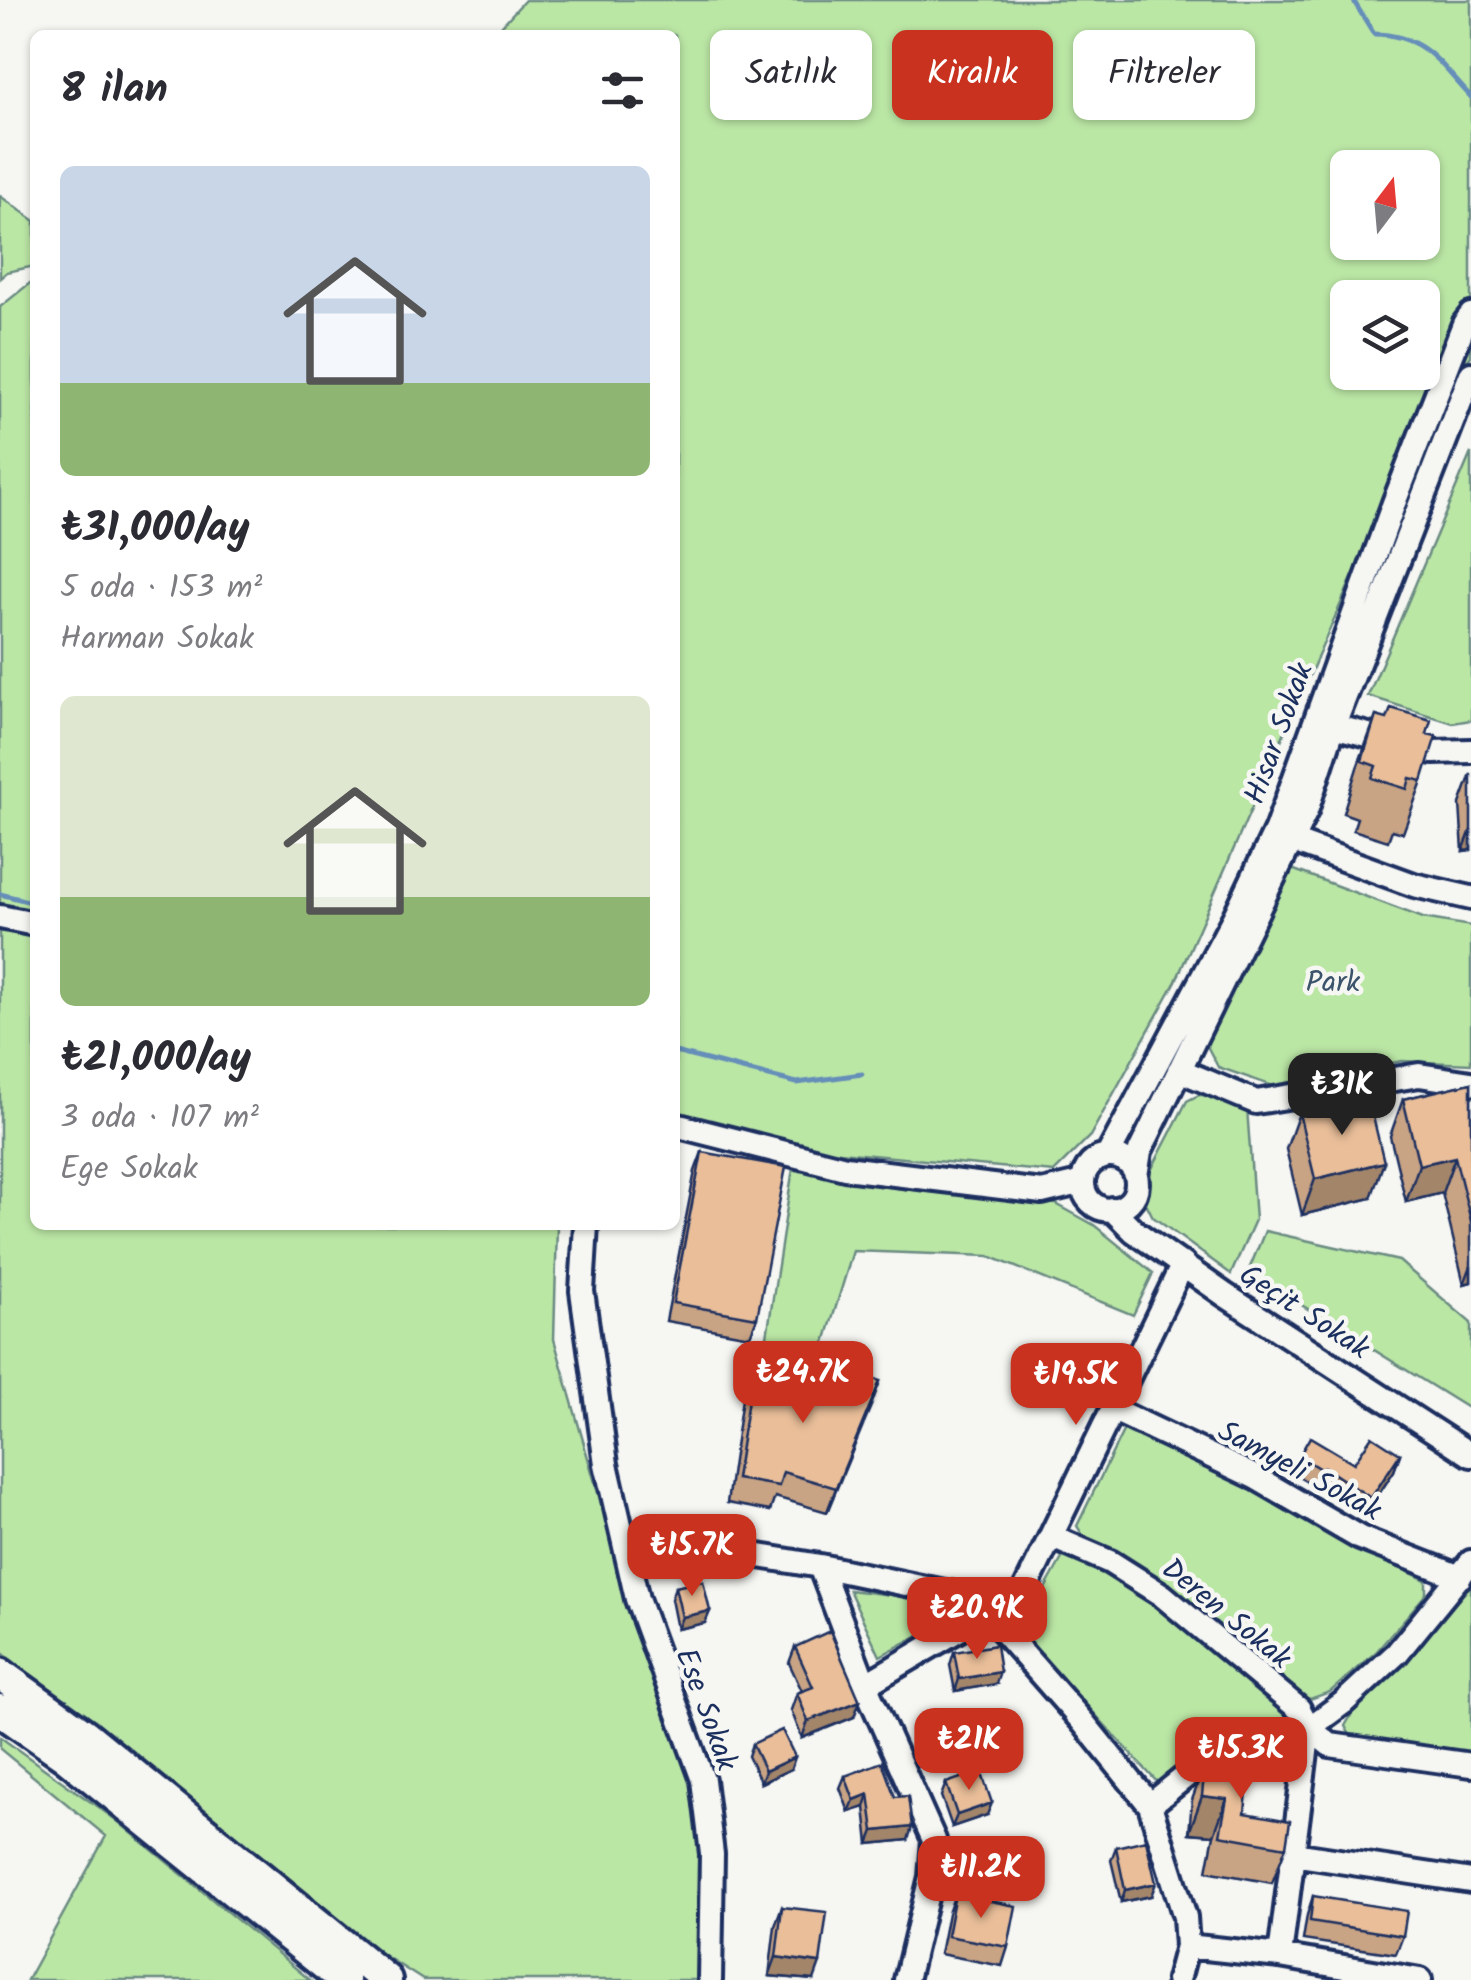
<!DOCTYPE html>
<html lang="tr">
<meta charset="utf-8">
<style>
body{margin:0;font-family:Kalam,sans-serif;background:#f7f7f7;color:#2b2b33;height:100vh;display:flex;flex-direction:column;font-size:38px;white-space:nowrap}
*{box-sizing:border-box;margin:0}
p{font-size:32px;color:#7c7c81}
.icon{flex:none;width:55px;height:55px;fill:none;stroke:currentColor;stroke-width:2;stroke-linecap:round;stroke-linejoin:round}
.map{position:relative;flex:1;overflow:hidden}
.sheet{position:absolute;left:30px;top:30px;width:650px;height:1200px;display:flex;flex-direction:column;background:#fff;border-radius:15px;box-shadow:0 2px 8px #0004}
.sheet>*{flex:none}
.top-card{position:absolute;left:710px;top:30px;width:610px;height:90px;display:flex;gap:20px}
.needle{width:65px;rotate:16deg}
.buttons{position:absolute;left:1330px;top:150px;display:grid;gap:20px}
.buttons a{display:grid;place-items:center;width:110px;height:110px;border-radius:15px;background:#fff;box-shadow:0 2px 8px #0004;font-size:50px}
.price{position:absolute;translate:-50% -85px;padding:0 22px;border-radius:20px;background:#c8321e;color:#fff;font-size:32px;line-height:65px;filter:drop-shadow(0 2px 5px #0008)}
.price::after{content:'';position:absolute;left:50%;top:60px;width:30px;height:22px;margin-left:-15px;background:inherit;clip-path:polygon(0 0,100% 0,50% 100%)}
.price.active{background:#222;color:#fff}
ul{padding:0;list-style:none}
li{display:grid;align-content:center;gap:20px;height:530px;padding:0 30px}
li span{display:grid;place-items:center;height:310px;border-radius:15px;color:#555}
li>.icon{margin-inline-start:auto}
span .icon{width:180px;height:180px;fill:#fffc;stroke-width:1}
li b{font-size:42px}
h2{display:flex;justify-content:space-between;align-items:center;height:120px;padding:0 30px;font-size:42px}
.chip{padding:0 35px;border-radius:15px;background:#fff;box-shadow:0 2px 8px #0004;font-size:35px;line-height:90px}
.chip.active{background:#c8321e;color:#fff}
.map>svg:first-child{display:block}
.green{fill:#bbe7a5;stroke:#6b8b82;stroke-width:2.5;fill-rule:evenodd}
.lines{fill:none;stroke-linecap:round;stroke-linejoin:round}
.stream{stroke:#658eb9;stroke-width:5}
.street-casing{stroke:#1b2f5e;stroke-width:30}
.secondary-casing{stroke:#1b2f5e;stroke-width:38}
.street{stroke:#f6f6f2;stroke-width:22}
.secondary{stroke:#f6f6f2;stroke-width:30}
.wall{fill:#c8a384;stroke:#1b2f5e;stroke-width:2.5}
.shaded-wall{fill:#a3856b;stroke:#1b2f5e;stroke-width:2.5}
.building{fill:#e9be99;stroke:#1b2f5e;stroke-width:2.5}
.labels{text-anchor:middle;stroke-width:9;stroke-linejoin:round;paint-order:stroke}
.street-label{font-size:30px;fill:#1b2f5e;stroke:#f6f6f2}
.park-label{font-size:30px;fill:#3b546c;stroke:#f6f6f2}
</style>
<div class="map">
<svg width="1471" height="1980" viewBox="0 0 1471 1980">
<rect width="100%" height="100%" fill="#f6f6f2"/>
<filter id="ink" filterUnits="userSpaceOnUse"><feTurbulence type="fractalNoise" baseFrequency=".01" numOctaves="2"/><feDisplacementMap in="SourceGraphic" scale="20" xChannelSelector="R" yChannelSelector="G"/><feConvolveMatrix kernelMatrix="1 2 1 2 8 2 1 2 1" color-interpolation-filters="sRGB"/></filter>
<g filter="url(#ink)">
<path class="green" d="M525 0H1471V356L1418 427 1176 981 1090 1136 1054 1172 797 1148 675 1123V35H493ZM1348 168H1422V242H1348ZM1348 298H1422V372H1348Z
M0 196 35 221V266L7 272 0 278Z
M35 279V1225H557L554 1339 614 1549 706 1818 703 1980H423L382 1954 0 1651V307Z
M1471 453V720L1453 723 1368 696Z
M1289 868 1423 918 1471 926V1064L1402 1061 1273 1086 1218 1067 1204 1040Z
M1199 1095H1210L1247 1108 1255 1220 1231 1274 1153 1217 1145 1201 1146 1180 1187 1101Z
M793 1168 932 1192 1056 1204 1094 1225 1153 1273 1133 1315 989 1256 853 1251 815 1375 762 1369Z
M1265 1231 1399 1261 1471 1323V1410L1248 1272Z
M1125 1427 1248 1483 1350 1544 1426 1580V1594L1376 1652 1330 1692 1310 1699 1289 1693 1086 1540 1077 1526Z
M1065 1553 1110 1569 1161 1603 1286 1708 1288 1719C1238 1728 1197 1753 1158 1783L1029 1642 1026 1623Z
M1471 1585V1756L1353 1740 1345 1726 1353 1712 1402 1667Z
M849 1590 950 1602 958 1614 880 1656Z
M0 1737 116 1820 310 1980H27L106 1836 0 1749Z"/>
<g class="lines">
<path class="stream" d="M1353 0 1374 34C1425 35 1439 63 1471 97
M0 894 35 903
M675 1052 797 1083 862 1074"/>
<defs>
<path id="street" d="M1322 723 1433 752 1471 751
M1281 833 1293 841 1414 885 1471 898
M0 917 35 924
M1179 1070 1256 1102 1419 1075 1471 1083
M675 1125 845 1168 1042 1192 1083 1182
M1108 1155 1235 916 1276 830 1394 503 1464 324 1471 315
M1083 1183a27 27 0 1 1 54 0a27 27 0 1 1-54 0Z
M1136 1176 1140 1151 1306 811 1334 725 1471 374
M1112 1209 1134 1231 1225 1295 1471 1455
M586 1225 582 1291 606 1464 637 1599 703 1780 712 1854 710 1980
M1114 1410 1255 1477 1360 1538 1460 1577
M1052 1537 1110 1562 1162 1595 1299 1709 1309 1728 1330 1745 1471 1765
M626 1546 674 1542 820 1566 954 1594 987 1613 1082 1721 1150 1805 1185 1917 1187 1946 1178 1980
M820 1566 865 1685 934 1840 931 1877 906 1980
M865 1685 987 1613 1019 1602 1183 1264
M1150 1805 1201 1764 1309 1728 1343 1703 1397 1653 1471 1562
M1293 1854 1471 1881
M1187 1946 1280 1956 1420 1980
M1280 1956 1309 1728"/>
<path id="secondary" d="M0 1674 85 1735 386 1980
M0 1710 66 1756 344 1980"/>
</defs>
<use href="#street" class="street-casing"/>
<use href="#secondary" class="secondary-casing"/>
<use href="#street" class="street"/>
<use href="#secondary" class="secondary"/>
</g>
<path class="wall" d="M1376 716 1427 734 1422 781 1403 833 1392 830 1388 841 1353 830 1357 818 1343 813 1357 768Z
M1471 774V850L1463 851 1460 804Z
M1471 1083V1282L1464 1284 1442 1193 1406 1202 1390 1136 1403 1099Z
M1299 1113 1371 1198 1302 1215 1286 1149Z
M702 1152 757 1318 750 1336 666 1321 695 1171Z
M816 1364 880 1381 827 1512 775 1497 770 1511 727 1503 742 1398 752 1373 810 1382Z
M1400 1454 1394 1471 1365 1515 1317 1484 1316 1487 1293 1474 1299 1456 1354 1463Z
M675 1587 710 1611 705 1623 677 1629 671 1599Z
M795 1647 854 1717 802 1738 791 1710 797 1693 802 1691 789 1663Z
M954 1652 996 1684 955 1691 950 1665Z
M752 1744 791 1769 761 1783 748 1756Z
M1232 1748 1245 1813 1286 1847 1272 1883 1207 1871 1214 1835 1189 1833 1192 1800 1205 1764 1228 1759Z
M845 1776 895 1797 908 1840 869 1844 865 1807 849 1812 840 1788Z
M946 1783 987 1815 952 1827 941 1796Z
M1116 1847 1151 1896 1121 1902 1111 1860Z
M955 1894 1008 1947 1002 1966 940 1954 948 1913Z
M1313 1896 1403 1936 1396 1954 1303 1940 1307 1915Z
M782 1907 814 1980 769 1976 775 1926Z"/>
<path class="shaded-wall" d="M1471 830V850L1463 851Z
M1455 1157 1442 1193 1406 1202 1419 1165Z
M1384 1162 1371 1198 1302 1215 1315 1179Z
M1471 1266V1282L1464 1284Z
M880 1381 871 1406 827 1512 836 1488Z
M1400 1454 1394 1471 1365 1515 1371 1498Z
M710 1611 705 1623 677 1629 682 1617Z
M1000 1672 996 1684 955 1691 959 1679Z
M860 1701 854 1717 802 1738 808 1721Z
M795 1757 791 1769 761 1783 765 1771Z
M869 1794 865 1807 849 1812 854 1800Z
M1202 1796 1227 1799 1214 1835 1189 1833Z
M992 1803 987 1815 952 1827 957 1815Z
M912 1827 908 1840 869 1844 874 1831Z
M1156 1883 1151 1896 1121 1902 1125 1890Z
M776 1957 820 1963 814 1980 769 1976Z"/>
<path class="building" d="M1391 708 1431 720 1427 734 1436 736 1422 781 1410 778 1407 789 1372 778 1376 766 1362 761 1376 716 1387 719Z
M1471 1083V1221L1455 1157 1419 1165 1403 1099Z
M1368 1096 1384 1162 1315 1179 1299 1113Z
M702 1152 786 1167 757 1318 673 1303Z
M816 1364 880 1381 836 1488 783 1472 779 1486 736 1479 752 1373 811 1382Z
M1372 1436 1400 1454 1371 1498 1324 1467 1322 1470 1299 1456 1310 1437 1354 1463Z
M703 1581 710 1611 682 1617 675 1587Z
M830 1631 860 1701 808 1721 797 1693 813 1687 795 1647Z
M996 1645 1000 1672 959 1679 954 1652Z
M782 1730 795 1757 765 1771 752 1744Z
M1232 1748 1251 1750 1245 1813 1290 1821 1286 1847 1220 1835 1227 1799 1202 1796 1205 1764 1231 1759Z
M882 1762 895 1797 908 1796 912 1827 874 1831 869 1794 854 1800 845 1776Z
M981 1771 992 1803 957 1815 946 1783Z
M1146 1840 1156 1883 1125 1890 1116 1847Z
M955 1894 1016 1906 1008 1947 947 1936Z
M1313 1896 1407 1911 1403 1936 1310 1921Z
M782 1907 827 1912 820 1963 776 1957Z"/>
</g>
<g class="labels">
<g class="street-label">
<text transform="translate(1278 733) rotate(-70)" y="10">Hisar Sokak</text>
<text transform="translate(1305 1311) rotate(33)" y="10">Geçit Sokak</text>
<text transform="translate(1300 1470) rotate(28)" y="10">Samyeli Sokak</text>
<text transform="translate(1227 1613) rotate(39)" y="10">Deren Sokak</text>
<text transform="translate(707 1709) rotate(70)" y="10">Ese Sokak</text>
</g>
<g class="park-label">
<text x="1333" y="991">Park</text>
</g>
</g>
</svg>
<div class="buttons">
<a><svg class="needle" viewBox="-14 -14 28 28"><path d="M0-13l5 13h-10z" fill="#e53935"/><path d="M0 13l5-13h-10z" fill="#7c7c81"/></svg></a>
<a><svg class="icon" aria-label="layers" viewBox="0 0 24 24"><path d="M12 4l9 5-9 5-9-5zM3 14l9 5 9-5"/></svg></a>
</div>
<b class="price active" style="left:1342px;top:1138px">₺31K</b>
<b class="price" style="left:803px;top:1426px">₺24.7K</b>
<b class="price" style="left:1076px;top:1428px">₺19.5K</b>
<b class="price" style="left:692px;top:1599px">₺15.7K</b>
<b class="price" style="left:977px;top:1662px">₺20.9K</b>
<b class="price" style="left:969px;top:1793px">₺21K</b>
<b class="price" style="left:1241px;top:1802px">₺15.3K</b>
<b class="price" style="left:981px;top:1921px">₺11.2K</b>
<div class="top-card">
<a class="chip">Satılık</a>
<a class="chip active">Kiralık</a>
<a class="chip">Filtreler</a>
</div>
<section class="sheet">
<h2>8 ilan<svg class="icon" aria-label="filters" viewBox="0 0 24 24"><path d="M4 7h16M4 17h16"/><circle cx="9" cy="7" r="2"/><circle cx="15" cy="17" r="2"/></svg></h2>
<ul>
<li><span style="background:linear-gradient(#c9d6e8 70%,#8fb573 0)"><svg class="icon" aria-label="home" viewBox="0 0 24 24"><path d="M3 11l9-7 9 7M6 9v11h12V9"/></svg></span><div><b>₺31,000/ay</b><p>5 oda · 153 m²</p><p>Harman Sokak</p></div></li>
<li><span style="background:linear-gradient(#dfe7d0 65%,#8fb573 0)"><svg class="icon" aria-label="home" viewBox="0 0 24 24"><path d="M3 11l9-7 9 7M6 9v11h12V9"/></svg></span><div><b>₺21,000/ay</b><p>3 oda · 107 m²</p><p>Ege Sokak</p></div></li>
</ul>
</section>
</div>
